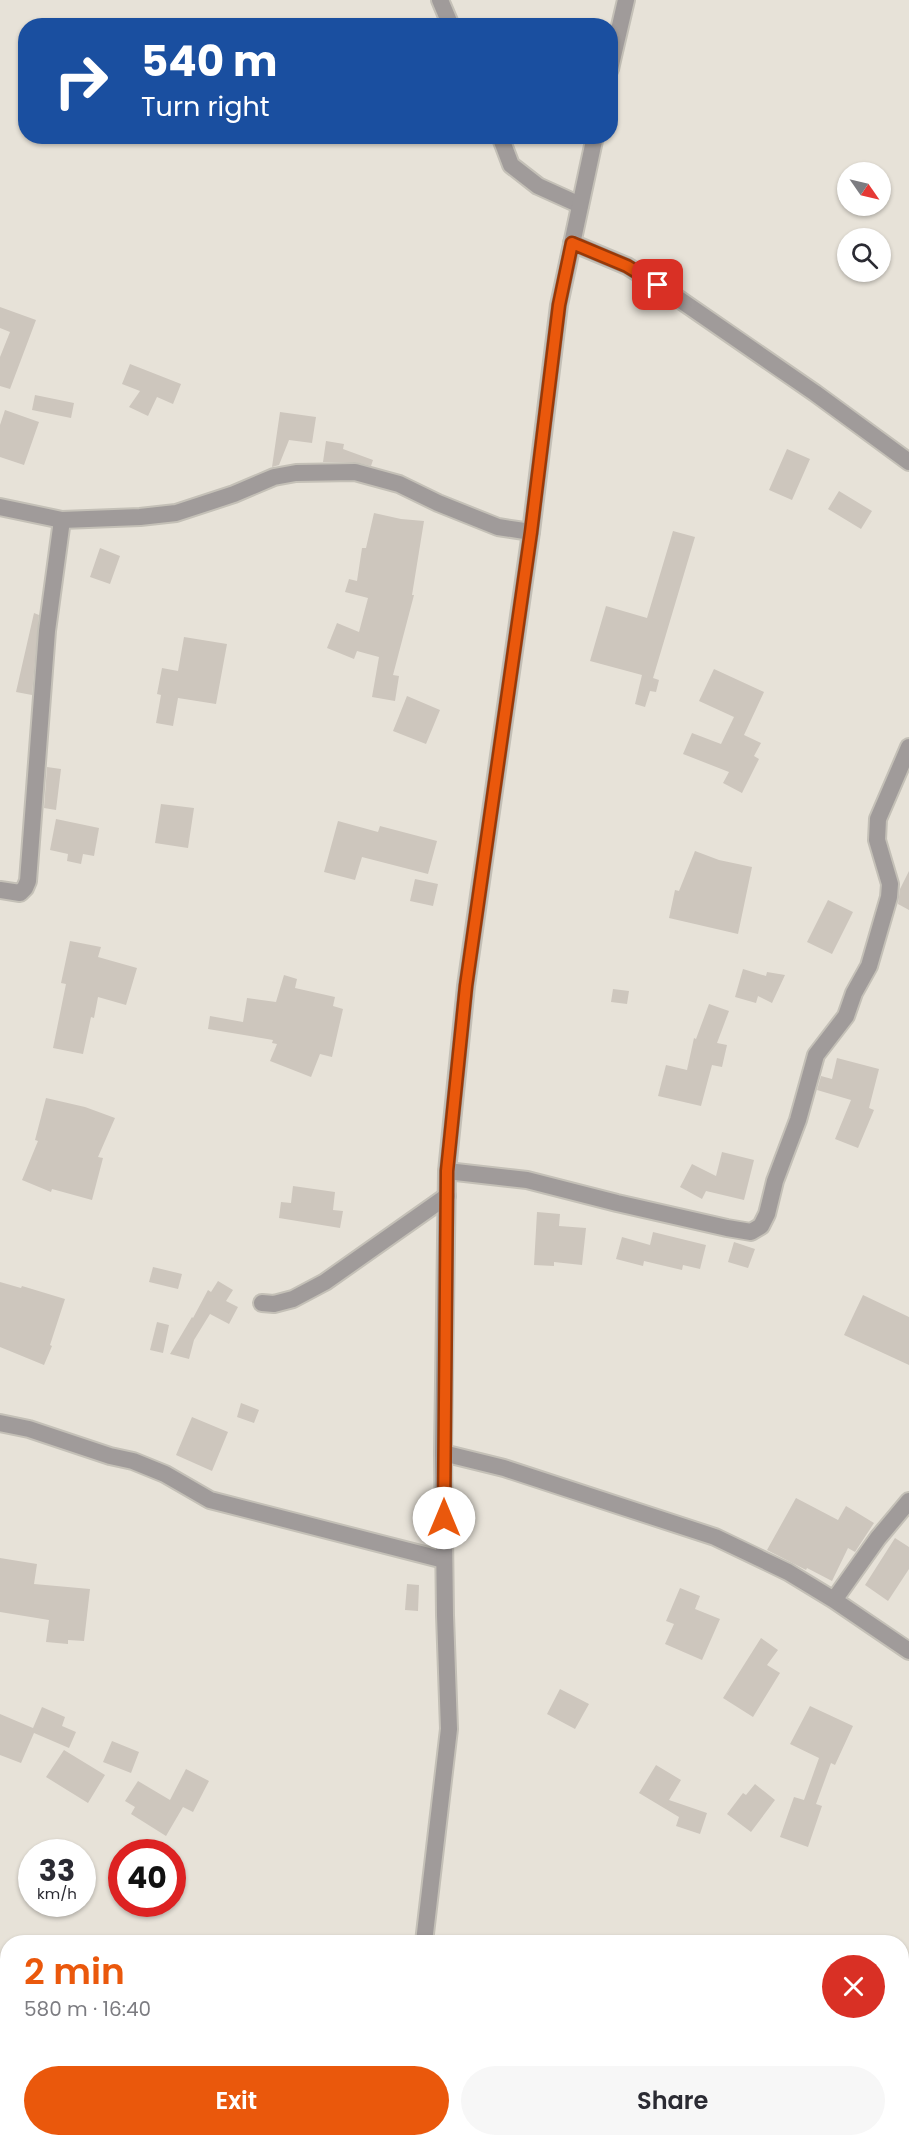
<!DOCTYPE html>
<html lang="en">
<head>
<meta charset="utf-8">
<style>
  body { margin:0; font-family:Poppins,sans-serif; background:#f7f7f7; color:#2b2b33; height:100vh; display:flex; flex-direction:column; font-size:22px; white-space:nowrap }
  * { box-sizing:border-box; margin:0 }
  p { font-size:20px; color:#7c7c81 }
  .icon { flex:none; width:33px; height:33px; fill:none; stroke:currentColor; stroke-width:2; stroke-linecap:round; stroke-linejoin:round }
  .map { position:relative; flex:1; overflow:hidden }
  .drawer { position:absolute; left:0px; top:1935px; width:909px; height:212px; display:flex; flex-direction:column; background:#fff; border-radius:24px 24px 0 0; box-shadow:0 2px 4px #0004 }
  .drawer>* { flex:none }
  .banner { position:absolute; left:18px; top:18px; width:600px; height:126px; border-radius:24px; box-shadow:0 2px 4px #0004; background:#1a4fa0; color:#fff; overflow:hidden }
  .needle { width:39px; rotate:124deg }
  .buttons { position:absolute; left:837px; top:162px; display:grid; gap:12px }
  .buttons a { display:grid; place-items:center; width:54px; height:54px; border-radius:50%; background:#fff; box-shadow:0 2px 4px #0004; font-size:30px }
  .speed { position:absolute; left:18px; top:1839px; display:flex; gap:12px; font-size:30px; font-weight:700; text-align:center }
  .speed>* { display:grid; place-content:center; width:78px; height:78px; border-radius:50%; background:#fff; box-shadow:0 2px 4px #0004; line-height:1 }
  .speed small { font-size:15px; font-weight:400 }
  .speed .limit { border:9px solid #d22; background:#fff; color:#111 }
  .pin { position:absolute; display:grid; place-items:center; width:51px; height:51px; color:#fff; margin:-26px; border-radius:12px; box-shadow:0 3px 9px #0006 }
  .me { position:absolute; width:66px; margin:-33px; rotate:0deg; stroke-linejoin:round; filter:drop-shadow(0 0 4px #0008) }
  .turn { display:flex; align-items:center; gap:21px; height:126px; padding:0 24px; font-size:27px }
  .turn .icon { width:78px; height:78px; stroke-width:2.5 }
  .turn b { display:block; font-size:42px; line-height:51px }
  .round { display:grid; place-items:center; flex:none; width:63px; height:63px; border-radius:32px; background:#f7f7f7 }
  .summary { display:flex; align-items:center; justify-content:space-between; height:102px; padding:0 24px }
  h1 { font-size:36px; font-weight:600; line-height:45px; color:#ea580c }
  .cta { display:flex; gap:12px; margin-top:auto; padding:12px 24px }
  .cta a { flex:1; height:69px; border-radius:36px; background:#ea580c; color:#fff; font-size:24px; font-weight:600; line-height:69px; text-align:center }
  .cta a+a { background:#f7f7f7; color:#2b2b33 }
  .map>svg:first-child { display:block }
  .building { fill:#cdc6bd }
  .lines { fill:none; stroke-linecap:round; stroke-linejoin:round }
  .minor-casing { stroke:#c4c0b7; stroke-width:20 }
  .tertiary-casing { stroke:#c4c0b7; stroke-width:20 }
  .minor { stroke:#a09b9a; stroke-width:16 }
  .tertiary { stroke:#a09b9a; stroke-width:16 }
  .route-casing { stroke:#983908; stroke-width:15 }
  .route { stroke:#ea580c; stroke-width:10 }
</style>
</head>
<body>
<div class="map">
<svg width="909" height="2146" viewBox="0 0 909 2146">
  <rect width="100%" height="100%" fill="#e7e2d8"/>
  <path class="building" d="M 0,307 L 36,320 L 10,389 L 0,386 L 0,357 L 10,332 L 0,328 Z
    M 130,364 L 181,384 L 173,404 L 157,397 L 148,416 L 129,407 L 140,391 L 122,384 Z
    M 35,395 L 74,403 L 71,418 L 32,410 Z
    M 5,410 L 39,422 L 24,465 L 0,457 L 0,425 Z
    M 280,412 L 316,417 L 312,443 L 289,440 L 279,465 L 272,467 Z
    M 326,441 L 344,444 L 343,449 L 373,460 L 371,466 L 355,462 L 323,462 Z
    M 787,449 L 810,459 L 792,500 L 769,490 Z
    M 839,491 L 872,511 L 861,529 L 828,509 Z
    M 374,513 L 401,519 L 424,521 L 412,595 L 414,595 L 393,675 L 399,676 L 395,701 L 372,697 L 379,657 L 357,651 L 354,659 L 327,648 L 337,623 L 359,632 L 368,598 L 345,592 L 349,579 L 357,581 L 362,548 L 366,548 Z
    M 673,531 L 695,537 L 653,678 L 659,680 L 656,692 L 650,691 L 645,707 L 635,704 L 642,675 L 590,661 L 606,606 L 647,618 Z
    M 100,548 L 120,556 L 110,584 L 90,577 Z
    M 34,613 L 39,615 L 32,695 L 16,692 Z
    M 184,637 L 227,644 L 216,704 L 178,698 L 173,726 L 156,723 L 161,695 L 157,694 L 162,668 L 178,671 Z
    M 714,669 L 764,692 L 744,735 L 761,743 L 754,756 L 759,759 L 742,793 L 723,783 L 729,772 L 683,754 L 692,733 L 721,744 L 734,717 L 699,701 Z
    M 407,696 L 440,710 L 426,744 L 393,731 Z
    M 47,767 L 61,769 L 56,810 L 44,808 Z
    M 161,804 L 194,808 L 188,848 L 155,843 Z
    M 56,819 L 99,828 L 94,856 L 83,854 L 81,864 L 67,861 L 68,854 L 50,850 Z
    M 338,821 L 378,832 L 380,826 L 437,841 L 428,874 L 362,857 L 355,880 L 324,872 Z
    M 695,851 L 719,860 L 752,867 L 738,934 L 669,918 L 675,890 L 679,891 Z
    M 909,871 L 909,910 L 898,904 L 900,889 Z
    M 415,879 L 438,884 L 433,906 L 410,901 Z
    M 828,900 L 853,912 L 832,954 L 807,942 Z
    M 70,941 L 101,947 L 98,957 L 137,968 L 126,1005 L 98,997 L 94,1018 L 91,1017 L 83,1054 L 53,1048 L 66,984 L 61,983 Z
    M 743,969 L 766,976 L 767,972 L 785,975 L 772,1003 L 758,996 L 756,1003 L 735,997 Z
    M 284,975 L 297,979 L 295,988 L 335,997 L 333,1006 L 343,1009 L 332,1057 L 320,1054 L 311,1077 L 270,1061 L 277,1044 L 272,1043 L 273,1040 L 208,1029 L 210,1016 L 243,1022 L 247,998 L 276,1002 Z
    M 613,989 L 629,991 L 627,1004 L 611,1002 Z
    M 709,1004 L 729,1011 L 717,1043 L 727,1045 L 722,1067 L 712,1065 L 701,1106 L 658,1096 L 666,1065 L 687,1070 L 694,1038 L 696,1039 Z
    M 837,1058 L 879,1069 L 869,1108 L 874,1110 L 858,1148 L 835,1139 L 851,1100 L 817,1090 L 821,1076 L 832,1079 Z
    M 46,1098 L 85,1107 L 115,1118 L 98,1157 L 103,1158 L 92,1200 L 52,1189 L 51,1192 L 22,1180 L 38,1141 L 35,1140 Z
    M 722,1152 L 754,1160 L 744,1200 L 706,1191 L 702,1199 L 680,1187 L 692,1164 L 716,1176 Z
    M 293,1186 L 335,1192 L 333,1210 L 343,1211 L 340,1228 L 279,1218 L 281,1202 L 291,1203 Z
    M 537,1212 L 560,1214 L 559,1226 L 586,1228 L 582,1265 L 554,1262 L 554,1266 L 534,1265 Z
    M 653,1232 L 706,1245 L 700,1269 L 683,1265 L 682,1270 L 644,1261 L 643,1266 L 616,1259 L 622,1237 L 650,1245 Z
    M 734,1242 L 755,1249 L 748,1268 L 728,1262 Z
    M 153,1267 L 182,1274 L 178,1289 L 149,1282 Z
    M 218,1281 L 233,1290 L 226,1301 L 238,1307 L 229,1324 L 210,1314 L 194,1340 L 189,1359 L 170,1354 L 192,1317 L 193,1318 L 208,1290 L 211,1292 Z
    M 0,1282 L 21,1288 L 22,1286 L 65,1299 L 50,1345 L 52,1346 L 44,1365 L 0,1347 Z
    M 863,1295 L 909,1317 L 909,1365 L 844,1335 Z
    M 157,1322 L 169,1325 L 163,1353 L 150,1350 Z
    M 241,1403 L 259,1410 L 254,1423 L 237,1417 Z
    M 192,1417 L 228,1432 L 212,1471 L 176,1455 Z
    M 796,1498 L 838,1520 L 846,1506 L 874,1523 L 855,1552 L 848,1548 L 832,1581 L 807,1568 L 806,1570 L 767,1550 Z
    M 895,1538 L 909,1547 L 909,1569 L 888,1601 L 865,1585 Z
    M 0,1558 L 37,1564 L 34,1584 L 90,1589 L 84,1641 L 68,1640 L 68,1644 L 46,1642 L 49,1620 L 0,1612 Z
    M 407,1584 L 419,1585 L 418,1611 L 405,1610 Z
    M 680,1588 L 700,1596 L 695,1609 L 720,1619 L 702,1660 L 665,1644 L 674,1624 L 666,1621 Z
    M 761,1638 L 778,1650 L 767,1665 L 780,1673 L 753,1717 L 723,1698 Z
    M 560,1689 L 589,1704 L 575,1729 L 547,1714 Z
    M 810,1706 L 853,1726 L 835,1765 L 831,1763 L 816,1804 L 822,1806 L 808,1847 L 780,1837 L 794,1797 L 804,1800 L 819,1758 L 790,1744 Z
    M 42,1707 L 65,1717 L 62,1726 L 76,1732 L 69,1748 L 34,1733 L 21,1763 L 0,1755 L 0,1714 L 33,1728 Z
    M 112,1741 L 139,1752 L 131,1773 L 103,1762 Z
    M 64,1750 L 105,1775 L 88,1803 L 46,1777 Z
    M 656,1765 L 681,1780 L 669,1800 L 707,1813 L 700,1834 L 676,1826 L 679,1817 L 639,1793 Z
    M 186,1769 L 209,1781 L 193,1812 L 183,1807 L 166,1836 L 131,1814 L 135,1807 L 125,1801 L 138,1781 L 170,1800 Z
    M 755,1784 L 775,1800 L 751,1832 L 727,1814 L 743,1793 L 746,1795 Z"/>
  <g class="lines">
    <defs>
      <path id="minor" d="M 440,0 L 451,26
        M 500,136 L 511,165 L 538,186 L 580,205
        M 572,243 L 627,266 L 673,295 L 815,393 L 909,462
        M 0,507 L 62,520 L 140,517 L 176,513 L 234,494 L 274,477 L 296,473 L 355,472 L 399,484 L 438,503 L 498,527 L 531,532
        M 0,890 L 20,893 L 25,888 L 28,881 L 47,631 L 62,520
        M 447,1171 L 527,1180 L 617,1203 L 727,1228 L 751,1232 L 761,1226 L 767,1214 L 775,1181 L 798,1120 L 816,1055 L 846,1016 L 854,993 L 869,966 L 889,897 L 890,884 L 877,840 L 878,819 L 909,747
        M 262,1303 L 274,1304 L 293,1299 L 325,1282 L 447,1196
        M 0,1423 L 29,1429 L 110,1456 L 133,1461 L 165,1474 L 210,1500 L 444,1560
        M 443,1453 L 504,1468 L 715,1537 L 788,1572 L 834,1600 L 909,1651
        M 834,1600 L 878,1538 L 909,1501
        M 0,2083 L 8,2086"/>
      <path id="tertiary" d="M 610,69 L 626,0
        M 424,1942 L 449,1729 L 445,1615 L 443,1453 L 447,1171 L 466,986 L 531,532 L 559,305 L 595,136
        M 401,2146 L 402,2139"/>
    </defs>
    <use href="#minor" class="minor-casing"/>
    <use href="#tertiary" class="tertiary-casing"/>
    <use href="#minor" class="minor"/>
    <use href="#tertiary" class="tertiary"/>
  </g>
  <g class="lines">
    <defs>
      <path id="route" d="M 444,1518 L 447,1171 L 466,986 L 531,532 L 559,305 L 572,243 L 627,266 L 658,285"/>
    </defs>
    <use href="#route" class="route-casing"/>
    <use href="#route" class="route"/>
  </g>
</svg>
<div class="buttons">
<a><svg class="needle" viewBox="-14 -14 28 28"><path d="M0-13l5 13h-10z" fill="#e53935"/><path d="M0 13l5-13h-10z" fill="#7c7c81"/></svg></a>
<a><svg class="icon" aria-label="search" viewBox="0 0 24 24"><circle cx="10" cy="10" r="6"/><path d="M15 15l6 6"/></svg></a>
</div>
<div class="speed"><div>33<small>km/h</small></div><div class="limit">40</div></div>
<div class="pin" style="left:658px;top:285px;background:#d93025"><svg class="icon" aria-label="arrive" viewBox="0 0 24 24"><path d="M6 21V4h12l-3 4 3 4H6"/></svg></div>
<svg class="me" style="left:444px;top:1518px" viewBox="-20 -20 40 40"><circle r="19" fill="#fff"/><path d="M0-13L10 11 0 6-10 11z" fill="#ea580c"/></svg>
<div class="banner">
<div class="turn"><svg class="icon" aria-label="right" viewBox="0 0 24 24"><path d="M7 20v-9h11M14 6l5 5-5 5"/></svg><div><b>540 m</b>Turn right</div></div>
</div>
<section class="drawer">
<div class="summary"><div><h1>2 min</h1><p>580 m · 16:40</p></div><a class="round" style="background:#d93025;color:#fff"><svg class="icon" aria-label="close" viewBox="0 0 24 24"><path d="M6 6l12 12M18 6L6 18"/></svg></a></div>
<div class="cta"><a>Exit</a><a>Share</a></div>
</section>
</div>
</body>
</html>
